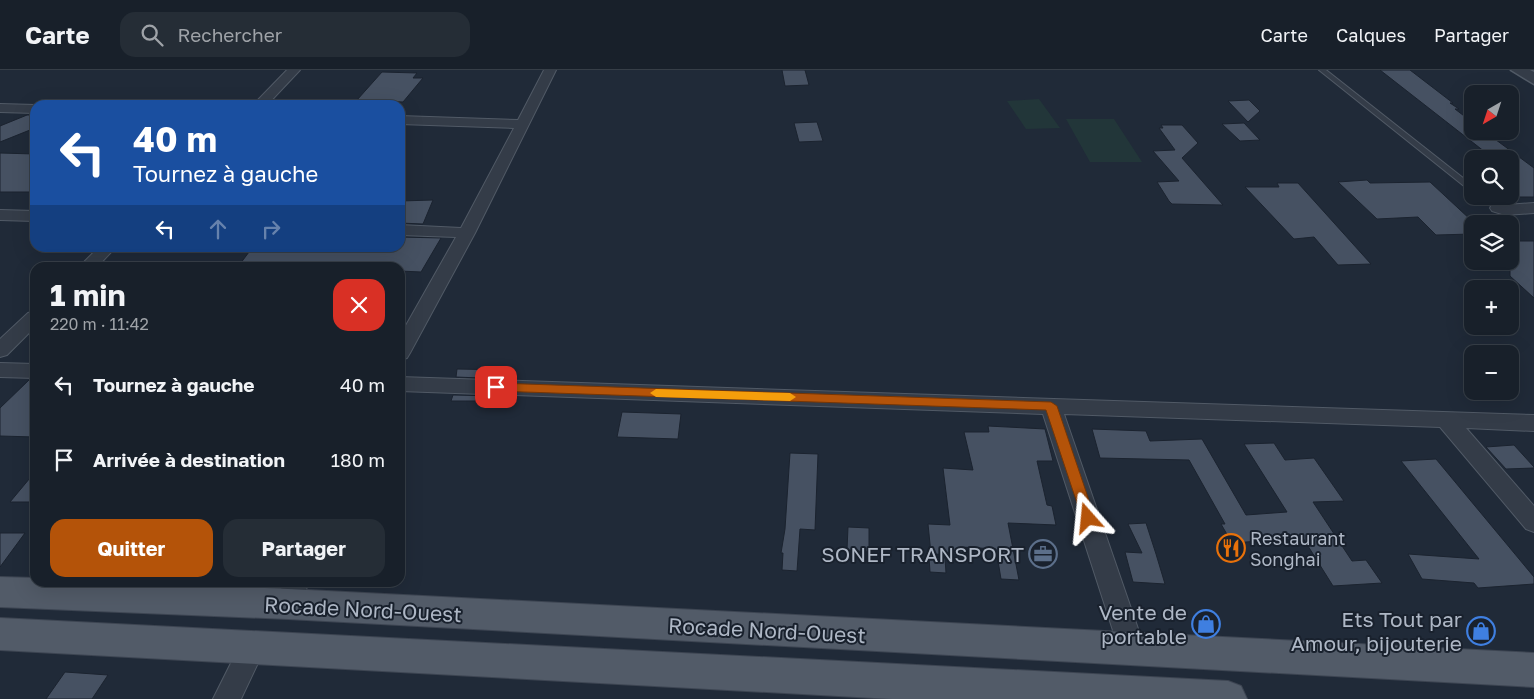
<!DOCTYPE html>
<html lang="fr">
<head>
<meta charset="utf-8">
<style>
  body { margin:0; font-family:"Golos Text",sans-serif; background:#252d36; color:#f1f3f6; height:100vh; display:flex; flex-direction:column; font-size:19px; white-space:nowrap }
  * { box-sizing:border-box; margin:0 }
  p { font-size:16px; color:#9fa3a8 }
  .icon { flex:none; width:28px; height:28px; fill:none; stroke:currentColor; stroke-width:2; stroke-linecap:round; stroke-linejoin:round }
  .map { position:relative; flex:1; overflow:hidden }
  .sheet { position:absolute; left:30px; top:192px; width:375px; height:325px; display:flex; flex-direction:column; background:#18202a; border-radius:15px; box-shadow:0 5px 20px #0002,0 0 0 1px #363e47 }
  .sheet>* { flex:none }
  .hud { position:absolute; left:30px; top:30px; width:375px; height:152px; border-radius:15px; box-shadow:0 5px 20px #0002,0 0 0 1px #363e47; background:#1a4fa0; color:#fff; overflow:hidden }
  .needle { width:32px; rotate:219deg }
  .controls { position:absolute; left:1464px; top:15px; display:grid; gap:10px }
  .controls a { display:grid; place-items:center; width:55px; height:55px; border-radius:10px; background:#18202a; box-shadow:0 5px 20px #0002,0 0 0 1px #363e47; font-size:25px }
  .pin { position:absolute; display:grid; place-items:center; width:42px; height:42px; color:#fff; margin:-21px; border-radius:10px; box-shadow:0 2px 8px #0006 }
  .me { position:absolute; width:55px; margin:-28px; rotate:342deg; stroke-linejoin:round; filter:drop-shadow(0 0 4px #0008) }
  .turn { display:flex; align-items:center; gap:18px; height:105px; padding:0 20px; font-size:22px }
  .turn .icon { width:65px; height:65px; stroke-width:2.5 }
  .turn b { display:block; font-size:35px; line-height:42px }
  .lanes { display:flex; align-items:center; height:48px; padding:0 20px; background:#0003; justify-content:center; gap:25px; direction:ltr }
  .lanes .off { opacity:.35 }
  .round { display:grid; place-items:center; flex:none; width:52px; height:52px; border-radius:15px; background:#252d36 }
  .overview { display:flex; align-items:center; justify-content:space-between; height:85px; padding:0 20px }
  h1 { font-size:30px; font-weight:700; line-height:38px }
  .button { display:flex; gap:10px; margin-top:auto; padding:10px 20px }
  .button a { flex:1; height:58px; border-radius:15px; background:#b45309; color:#fff; font-size:20px; font-weight:700; line-height:58px; text-align:center }
  .button a+a { background:#252d36; color:#f1f3f6 }
  ul { padding:0; list-style:none }
  li { display:flex; align-items:center; gap:15px; height:75px; padding:0 20px }
  li div { flex:1 }
  li b { display:block; font-size:19px }
  li em { font-style:normal }
  header { display:flex; align-items:center; gap:30px; box-sizing:border-box; height:70px; padding:0 25px; background:#18202a; border-bottom:1px solid #363e47 }
  header strong { font-size:24px }
  nav { display:flex; gap:28px; margin-inline-start:auto; font-size:18px }
  .search { width:350px; height:45px; background:#252d36; display:flex; align-items:center; gap:12px; box-sizing:border-box; padding:0 18px; border-radius:15px; color:#9fa3a8; font-size:19px }
  .map>svg:first-child { display:block }
  .green { fill:#223639 }
  .building { fill:#465162; stroke:#1b232f }
  .lines { fill:none; stroke-linecap:round; stroke-linejoin:round }
  .service-casing { stroke:#515a66; stroke-width:2 }
  .minor-casing { stroke:#515a66; stroke-width:2 }
  .tertiary-casing { stroke:#515a66; stroke-width:3 }
  .primary-casing { stroke:#3d4552; stroke-width:2 }
  .service { fill:#343c48; fill-rule:evenodd }
  .minor { fill:#343c48; fill-rule:evenodd }
  .tertiary { fill:#343c48; fill-rule:evenodd }
  .primary { fill:#525b68; fill-rule:evenodd }
  .route { fill:#b45309; stroke:#753606 }
  .slow { fill:#f59e0b }
  .labels { text-anchor:middle; dominant-baseline:central; stroke-width:4; stroke-linejoin:round; paint-order:stroke }
  .poi-label { font-size:18px; fill:#aeb7c5; stroke:#19212d; text-anchor:start }
  .near-poi-label { font-size:21px; fill:#aeb7c5; stroke:#19212d; text-anchor:end }
  .near-street-label { font-size:21px; fill:#aeb7c5; stroke:#19212d }
</style>
</head>
<body>
<header>
<strong>Carte</strong>
<div class="search"><svg class="icon" aria-label="search" viewBox="0 0 24 24"><circle cx="10" cy="10" r="6"/><path d="M15 15l6 6"/></svg>Rechercher</div>
<nav><a>Carte</a><a>Calques</a><a>Partager</a></nav>
</header>
<div class="map">
<svg width="1534" height="629" viewBox="0 0 1534 629">
  <rect width="100%" height="100%" fill="#202a38"/>
  <path class="green" d="M 1039,29 L 1060,58 L 1026,59 L 1007,31 Z
    M 1066,49 L 1114,49 L 1142,92 L 1090,92 Z"/>
  <path class="building" d="M 782,0 L 805,0 L 809,15 L 785,16 Z
    M 1380,0 L 1410,0 L 1453,33 L 1450,33 L 1459,39 L 1455,39 L 1472,52 L 1472,61 L 1484,61 L 1534,98 L 1534,127 L 1520,127 L 1510,119 L 1510,89 L 1494,89 Z
    M 382,2 L 417,3 L 413,8 L 423,8 L 403,32 L 357,30 Z
    M 1249,30 L 1260,41 L 1248,52 L 1228,31 Z
    M 27,45 L 35,45 L 35,58 L 0,72 L 0,56 Z
    M 817,52 L 823,71 L 799,72 L 794,53 Z
    M 1244,53 L 1260,70 L 1240,71 L 1222,54 Z
    M 1161,55 L 1182,55 L 1198,73 L 1182,88 L 1223,135 L 1172,134 L 1169,131 L 1157,112 L 1179,111 L 1153,81 L 1175,80 L 1159,58 L 1163,58 Z
    M 0,83 L 35,84 L 35,122 L 0,122 Z
    M 1367,110 L 1370,113 L 1430,112 L 1472,151 L 1472,164 L 1436,165 L 1418,147 L 1377,149 L 1338,112 Z
    M 1277,113 L 1298,113 L 1371,194 L 1338,195 L 1314,167 L 1294,169 L 1245,117 L 1279,117 Z
    M 433,130 L 423,154 L 400,153 L 400,131 Z
    M 400,167 L 441,168 L 421,202 L 400,201 L 400,198 L 237,198 L 252,178 L 400,178 Z
    M 1510,171 L 1534,171 L 1534,228 L 1510,206 Z
    M 457,299 L 509,300 L 505,309 L 456,307 Z
    M 29,310 L 35,310 L 35,367 L 0,366 L 0,338 Z
    M 453,325 L 498,326 L 496,331 L 451,331 Z
    M 622,342 L 681,344 L 678,369 L 617,367 Z
    M 988,356 L 1045,359 L 1053,391 L 1037,391 L 1047,435 L 1052,436 L 1056,455 L 1008,453 L 1019,510 L 1001,509 L 996,479 L 962,477 L 963,485 L 931,484 L 928,454 L 950,455 L 943,398 L 973,400 L 964,362 L 989,362 Z
    M 1092,359 L 1146,361 L 1150,371 L 1202,369 L 1246,445 L 1287,442 L 1244,374 L 1274,373 L 1285,390 L 1314,388 L 1344,431 L 1313,432 L 1352,491 L 1366,490 L 1382,513 L 1333,516 L 1303,468 L 1232,473 L 1221,454 L 1225,454 L 1189,390 L 1100,388 Z
    M 1514,375 L 1534,397 L 1534,398 L 1506,399 L 1486,377 Z
    M 790,383 L 818,384 L 815,460 L 800,459 L 797,501 L 782,500 L 783,483 L 781,483 L 785,459 Z
    M 1436,389 L 1534,507 L 1534,514 L 1478,518 L 1474,513 L 1422,509 L 1408,484 L 1479,489 L 1401,391 Z
    M 35,402 L 35,432 L 10,432 Z
    M 1146,453 L 1156,484 L 1165,514 L 1133,512 L 1125,482 L 1142,483 L 1128,454 Z
    M 848,457 L 869,458 L 869,482 L 847,480 Z
    M 0,463 L 25,463 L 0,497 Z
    M 929,487 L 945,488 L 946,503 L 930,502 Z
    M 65,602 L 108,605 L 92,629 L 46,629 Z"/>
  <g class="lines">
    <defs>
      <path id="service" d="M 1319,0 L 1326,0 L 1472,115 L 1472,120 L 1469,120 Z
        M 1480,126 L 1489,126 L 1502,138 L 1501,140 L 1495,140 Z"/>
      <path id="minor" d="M 287,0 L 300,0 L 267,35 L 253,35 Z
        M 544,0 L 556,0 L 475,163 L 410,283 L 407,288 L 400,290 L 400,266 L 456,167 L 400,165 L 400,155 L 461,158 L 514,58 L 400,54 L 400,46 L 518,50 Z
        M 0,34 L 35,35 L 35,43 L 0,42 Z
        M 1498,133 L 1506,135 L 1534,133 L 1534,143 L 1505,145 L 1492,141 L 1490,138 L 1492,135 Z
        M 0,140 L 35,141 L 35,151 L 0,150 Z
        M 98,178 L 115,178 L 96,198 L 78,198 Z
        M 35,241 L 35,257 L 7,285 L 0,287 L 0,269 L 28,243 Z
        M 0,293 L 35,294 L 35,308 L 0,307 Z
        M 400,307 L 1534,345 L 1534,361 L 1466,358 L 1534,436 L 1534,462 L 1526,459 L 1440,357 L 1064,344 L 1145,579 L 1141,588 L 1132,591 L 1123,588 L 1119,579 L 1043,344 L 400,321 Z
        M 284,512 L 309,512 L 297,542 L 288,545 L 279,542 L 275,534 Z
        M 253,564 L 262,567 L 266,576 L 241,629 L 213,629 L 244,567 Z"/>
      <path id="tertiary" d="M 1511,0 L 1530,0 L 1534,2 L 1534,14 Z"/>
      <path id="primary" d="M 0,507 L 35,508 L 35,512 L 138,512 L 288,519 L 1534,583 L 1534,617 L 288,549 L 0,537 Z
        M 0,548 L 1228,611 L 1241,616 L 1247,629 L 892,629 L 0,580 Z"/>
    </defs>
    <use href="#service" class="service-casing"/>
    <use href="#minor" class="minor-casing"/>
    <use href="#tertiary" class="tertiary-casing"/>
    <use href="#primary" class="primary-casing"/>
    <use href="#service" class="service"/>
    <use href="#minor" class="minor"/>
    <use href="#tertiary" class="tertiary"/>
    <use href="#primary" class="primary"/>
  </g>
  <path class="route" d="M 496,313 L 1051,332 L 1057,336 L 1095,448 L 1088,454 L 1082,448 L 1046,340 L 496,321 L 490,317 Z"/>
  <path class="slow" d="M 656,319 L 790,323 L 796,327 L 790,331 L 656,327 L 650,323 Z"/>
  <defs>
    <symbol id="restaurant-ring" viewBox="-11 -11 22 22"><circle r="9.5" fill="#19212d" stroke="#e8710a" stroke-width="1.5"/><path d="M-5-6h1v4h1v-4h1v4h1v-4h1v5L-1.5 .5V6h-2V.5L-5-1ZM5-6V6H3V1.5H1.5Q1.5-4 5-6Z" fill="#e8710a"/></symbol>
    <symbol id="office-ring" viewBox="-11 -11 22 22"><circle r="9.5" fill="#19212d" stroke="#5c6f8a" stroke-width="1.5"/><path d="M-6-3h4V-5.5h4V-3h4V5H-6ZM-1-4.5V-3h2v-1.5ZM-6 0V1H6V0Z" fill="#5c6f8a"/></symbol>
    <symbol id="shop-ring" viewBox="-11 -11 22 22"><circle r="9.5" fill="#19212d" stroke="#3f7fe0" stroke-width="1.5"/><path d="M-5-2.5h2.3a2.7 3.5 0 0 1 5.4 0H5L5.5 6h-11ZM-1.5-2.5h3a1.5 2.3 0 0 0-3 0Z" fill="#3f7fe0"/></symbol>
  </defs>
  <g fill-rule="evenodd">
    <use href="#restaurant-ring" x="1215" y="462" width="32" height="32"/>
    <use href="#office-ring" x="1027" y="468" width="32" height="32"/>
    <use href="#shop-ring" x="1190" y="538" width="32" height="32"/>
    <use href="#shop-ring" x="1465" y="545" width="32" height="32"/>
  </g>
  <g class="labels">
    <g class="poi-label">
      <text x="1250" y="468">Restaurant<tspan x="1250" dy="21">Songhai</tspan></text>
    </g>
    <g class="near-poi-label">
      <text x="1024" y="484">SONEF TRANSPORT</text>
      <text x="1187" y="542">Vente de<tspan x="1187" dy="24">portable</tspan></text>
      <text x="1462" y="549">Ets Tout par<tspan x="1462" dy="24">Amour, bijouterie</tspan></text>
    </g>
    <g class="near-street-label">
      <text transform="translate(363 539) rotate(3)">Rocade Nord-Ouest</text>
      <text transform="translate(767 560) rotate(3)">Rocade Nord-Ouest</text>
    </g>
  </g>
</svg>
<div class="controls">
<a><svg class="needle" viewBox="-14 -14 28 28"><path d="M0-13l5 13h-10z" fill="#e53935"/><path d="M0 13l5-13h-10z" fill="#9fa3a8"/></svg></a>
<a><svg class="icon" aria-label="search" viewBox="0 0 24 24"><circle cx="10" cy="10" r="6"/><path d="M15 15l6 6"/></svg></a>
<a><svg class="icon" aria-label="layers" viewBox="0 0 24 24"><path d="M12 4l9 5-9 5-9-5zM3 14l9 5 9-5"/></svg></a>
<a>+</a>
<a>−</a>
</div>
<div class="pin" style="left:496px;top:317px;background:#d93025"><svg class="icon" aria-label="arrive" viewBox="0 0 24 24"><path d="M6 21V4h12l-3 4 3 4H6"/></svg></div>
<svg class="me" style="left:1088px;top:448px" viewBox="-20 -20 40 40"><path d="M0-17L14 15 0 8-14 15z" fill="#b45309" stroke="#fff" stroke-width="4"/></svg>
<div class="hud">
<div class="turn"><svg class="icon" aria-label="left" viewBox="0 0 24 24"><path d="M17 20v-9H6M10 6l-5 5 5 5"/></svg><div><b>40 m</b>Tournez à gauche</div></div>
<div class="lanes"><svg class="icon" aria-label="left" viewBox="0 0 24 24"><path d="M17 20v-9H6M10 6l-5 5 5 5"/></svg><svg class="icon off" aria-label="ahead" viewBox="0 0 24 24"><path d="M12 20V5M6 11l6-6 6 6"/></svg><svg class="icon off" aria-label="right" viewBox="0 0 24 24"><path d="M7 20v-9h11M14 6l5 5-5 5"/></svg></div>
</div>
<section class="sheet">
<div class="overview"><div><h1>1 min</h1><p>220 m · 11:42</p></div><a class="round" style="background:#d93025;color:#fff"><svg class="icon" aria-label="close" viewBox="0 0 24 24"><path d="M6 6l12 12M18 6L6 18"/></svg></a></div>
<ul>
<li><svg class="icon" aria-label="left" viewBox="0 0 24 24"><path d="M17 20v-9H6M10 6l-5 5 5 5"/></svg><div><b>Tournez à gauche</b></div><em>40 m</em></li>
<li><svg class="icon" aria-label="arrive" viewBox="0 0 24 24"><path d="M6 21V4h12l-3 4 3 4H6"/></svg><div><b>Arrivée à destination</b></div><em>180 m</em></li>
</ul>
<div class="button"><a>Quitter</a><a>Partager</a></div>
</section>
</div>
</body>
</html>
